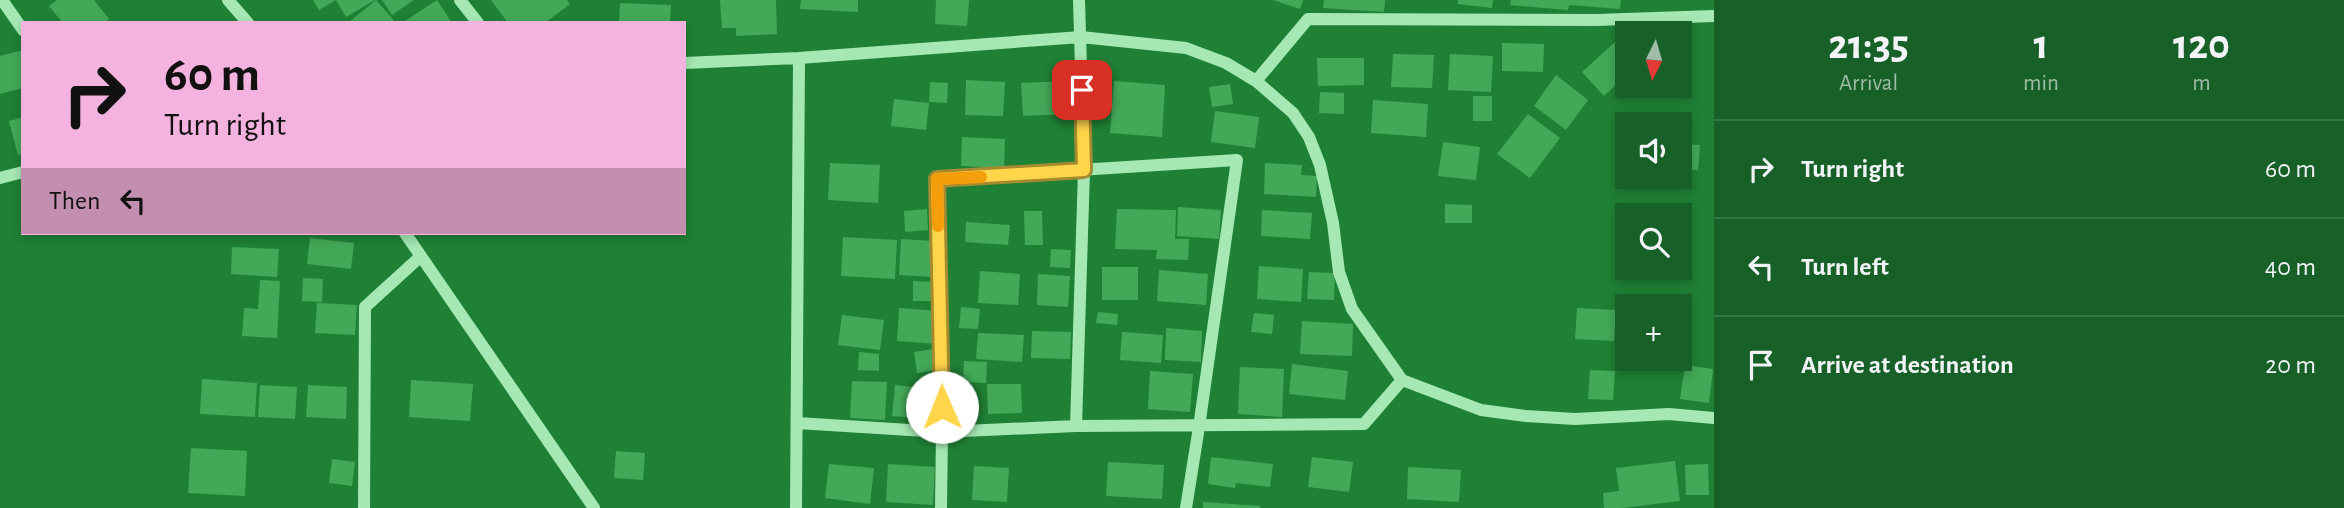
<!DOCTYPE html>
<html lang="en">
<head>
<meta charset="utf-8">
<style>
  body { margin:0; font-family:"Alegreya Sans",sans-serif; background:#246a34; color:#f1f3f6; height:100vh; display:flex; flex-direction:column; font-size:26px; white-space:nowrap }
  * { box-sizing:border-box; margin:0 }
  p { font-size:23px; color:#9ebca8 }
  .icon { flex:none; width:38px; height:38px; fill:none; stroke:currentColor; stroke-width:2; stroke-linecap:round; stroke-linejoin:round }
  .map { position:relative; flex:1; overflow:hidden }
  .side { display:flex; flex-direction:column; background:#176128; width:630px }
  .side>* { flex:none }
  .hud { position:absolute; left:21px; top:21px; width:665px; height:214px; border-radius:0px; box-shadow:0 4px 10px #0003; background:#f4b3de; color:#111; overflow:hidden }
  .needle { width:46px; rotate:185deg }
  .tools { position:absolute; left:1615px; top:21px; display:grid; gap:14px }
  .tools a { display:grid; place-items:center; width:77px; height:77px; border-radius:0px; background:#176128; box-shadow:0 4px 10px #0003; font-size:35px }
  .pin { position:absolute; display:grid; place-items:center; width:60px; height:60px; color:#fff; margin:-30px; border-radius:14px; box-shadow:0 4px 10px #0006 }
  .me { position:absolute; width:77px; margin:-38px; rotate:359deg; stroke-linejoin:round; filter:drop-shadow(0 0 5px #0008) }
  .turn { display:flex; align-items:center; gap:24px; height:147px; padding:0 28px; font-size:32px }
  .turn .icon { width:91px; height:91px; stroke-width:2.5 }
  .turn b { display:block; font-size:49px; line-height:60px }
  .then { display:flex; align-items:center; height:66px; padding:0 28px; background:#0003; gap:14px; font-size:26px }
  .eta { display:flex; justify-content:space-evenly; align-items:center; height:119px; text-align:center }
  .eta b { font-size:42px; font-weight:600; line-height:49px }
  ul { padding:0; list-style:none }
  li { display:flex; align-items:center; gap:21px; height:98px; padding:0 28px; border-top:2px solid #367545 }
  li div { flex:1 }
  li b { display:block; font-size:26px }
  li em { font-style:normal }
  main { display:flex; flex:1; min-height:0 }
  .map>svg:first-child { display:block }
  .building { fill:#43a958 }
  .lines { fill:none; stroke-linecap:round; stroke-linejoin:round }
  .minor { stroke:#a5e8b3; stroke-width:12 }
  .route-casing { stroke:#a68a30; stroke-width:18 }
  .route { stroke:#ffd54a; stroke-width:12 }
  .slow { stroke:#f59e0b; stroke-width:12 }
</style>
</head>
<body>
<main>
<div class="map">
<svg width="1714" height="508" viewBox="0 0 1714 508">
  <rect width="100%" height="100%" fill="#1f8135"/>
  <path class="building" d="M 57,0 L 94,0 L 109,19 L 104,23 L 63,23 L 49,6 Z
    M 313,0 L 375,0 L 346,17 L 336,0 L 319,10 Z
    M 376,0 L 396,23 L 348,23 Z
    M 382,0 L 414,0 L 392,15 Z
    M 437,0 L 452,23 L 402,23 Z
    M 491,0 L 567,0 L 570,4 L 545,23 L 508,23 Z
    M 720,0 L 776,0 L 777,34 L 736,36 L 736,28 L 722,28 Z
    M 801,0 L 858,0 L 858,12 L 800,9 Z
    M 936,0 L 969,0 L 967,26 L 935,24 Z
    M 1273,0 L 1303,0 L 1300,9 Z
    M 1324,0 L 1385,0 L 1384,12 L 1323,8 Z
    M 1458,0 L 1493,0 L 1492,8 L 1458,4 Z
    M 1511,0 L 1621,0 L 1620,9 L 1569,5 L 1568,10 L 1510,5 Z
    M 620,3 L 671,5 L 670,23 L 619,23 Z
    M 1615,42 L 1628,55 L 1628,74 L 1604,96 L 1582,72 Z
    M 1502,43 L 1544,44 L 1543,72 L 1502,71 Z
    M 23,50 L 23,88 L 0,94 L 0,56 Z
    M 1393,54 L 1434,55 L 1432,88 L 1391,87 Z
    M 1450,54 L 1493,56 L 1491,92 L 1448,90 Z
    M 1317,58 L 1364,58 L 1364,85 L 1318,86 Z
    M 1556,75 L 1588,100 L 1566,130 L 1534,106 Z
    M 966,80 L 1005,82 L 1003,116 L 965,115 Z
    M 1067,81 L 1068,114 L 1023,116 L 1021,83 Z
    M 1114,81 L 1165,85 L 1162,137 L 1110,133 Z
    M 930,82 L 948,83 L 947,103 L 929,102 Z
    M 1230,84 L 1233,104 L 1212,107 L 1209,87 Z
    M 1320,92 L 1344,93 L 1344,114 L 1319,113 Z
    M 1473,96 L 1492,96 L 1492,121 L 1473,121 Z
    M 894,99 L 929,103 L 926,130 L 891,126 Z
    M 1373,100 L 1428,104 L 1426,137 L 1371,133 Z
    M 1215,111 L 1259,117 L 1255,148 L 1211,142 Z
    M 1528,114 L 1560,138 L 1530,178 L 1497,154 Z
    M 23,117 L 23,154 L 18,155 L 9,121 Z
    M 962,137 L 1005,139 L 1004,168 L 961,166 Z
    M 1443,142 L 1480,147 L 1476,180 L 1438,176 Z
    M 1680,144 L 1700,145 L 1698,170 L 1680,169 Z
    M 830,163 L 880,165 L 878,203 L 828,200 Z
    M 1265,163 L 1302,165 L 1301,175 L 1317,176 L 1316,197 L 1264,194 Z
    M 1445,204 L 1472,205 L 1472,223 L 1445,223 Z
    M 1178,207 L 1221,210 L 1219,239 L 1177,236 Z
    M 927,209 L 928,230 L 905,232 L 904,211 Z
    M 1117,209 L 1176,210 L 1175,239 L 1189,239 L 1188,260 L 1156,259 L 1157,250 L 1115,249 Z
    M 1262,210 L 1312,213 L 1310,239 L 1261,236 Z
    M 1024,211 L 1042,211 L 1043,245 L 1025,245 Z
    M 966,222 L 1010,225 L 1008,245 L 965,242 Z
    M 843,237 L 897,240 L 895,279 L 841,276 Z
    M 310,238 L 354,243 L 351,269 L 307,264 Z
    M 901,239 L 934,241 L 932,277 L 899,275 Z
    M 232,247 L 279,249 L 277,277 L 231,274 Z
    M 1051,249 L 1071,250 L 1070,268 L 1050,267 Z
    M 1259,266 L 1303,269 L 1301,302 L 1257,299 Z
    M 1102,267 L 1138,267 L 1138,300 L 1102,300 Z
    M 1159,270 L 1208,274 L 1206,305 L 1157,301 Z
    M 980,271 L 1020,274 L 1018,305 L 978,303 Z
    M 1309,272 L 1335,273 L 1334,300 L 1307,299 Z
    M 1038,274 L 1070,276 L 1068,307 L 1037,305 Z
    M 303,278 L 323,279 L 322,302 L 302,301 Z
    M 260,280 L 280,281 L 277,338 L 242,336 L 244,308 L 258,309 Z
    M 913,281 L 934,282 L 933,301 L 913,301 Z
    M 317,303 L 357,305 L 355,335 L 315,333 Z
    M 961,307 L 980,309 L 978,329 L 959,328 Z
    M 899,308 L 939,311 L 937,344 L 897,341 Z
    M 1577,308 L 1616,310 L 1614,341 L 1575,339 Z
    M 1098,312 L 1118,314 L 1117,325 L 1096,323 Z
    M 1254,313 L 1274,315 L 1272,334 L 1251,332 Z
    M 842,315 L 884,320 L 880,350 L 838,345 Z
    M 1302,321 L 1353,324 L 1352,356 L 1300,354 Z
    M 1166,328 L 1202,331 L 1201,362 L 1165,360 Z
    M 1032,331 L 1071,332 L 1070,359 L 1031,358 Z
    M 1122,332 L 1163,335 L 1161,363 L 1120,360 Z
    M 978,333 L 1024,335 L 1022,362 L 976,359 Z
    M 934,349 L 937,370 L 917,373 L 914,352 Z
    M 859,352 L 879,354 L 879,371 L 858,370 Z
    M 964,361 L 987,362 L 986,383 L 963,382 Z
    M 1292,364 L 1348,371 L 1345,400 L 1289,394 Z
    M 1685,365 L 1713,369 L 1709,403 L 1680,399 Z
    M 1240,367 L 1284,369 L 1282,417 L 1238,414 Z
    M 1590,370 L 1615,371 L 1613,400 L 1588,399 Z
    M 1150,371 L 1193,374 L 1190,412 L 1148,409 Z
    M 202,379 L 257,383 L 255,417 L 200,414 Z
    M 411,380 L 473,384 L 470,421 L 409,417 Z
    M 852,381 L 887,382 L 885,420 L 850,418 Z
    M 987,384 L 1021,384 L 1022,413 L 988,414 Z
    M 260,385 L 297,387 L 295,419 L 258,417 Z
    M 308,385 L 347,387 L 346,419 L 306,417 Z
    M 895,385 L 929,389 L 927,419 L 892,416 Z
    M 191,448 L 247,451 L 245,496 L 188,493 Z
    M 616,451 L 645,453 L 643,480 L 614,478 Z
    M 1211,457 L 1273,464 L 1270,487 L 1236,483 L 1235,488 L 1208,484 Z
    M 1312,457 L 1353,462 L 1349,492 L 1308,487 Z
    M 332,459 L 355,462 L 352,486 L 329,483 Z
    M 1675,461 L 1680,501 L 1622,508 L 1604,508 L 1603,493 L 1619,491 L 1616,468 Z
    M 1108,462 L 1164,465 L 1162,499 L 1106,496 Z
    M 829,464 L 874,468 L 870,504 L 825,498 Z
    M 888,464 L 935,467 L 933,505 L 886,502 Z
    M 1708,464 L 1709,495 L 1686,495 L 1685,465 Z
    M 974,466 L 1009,468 L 1007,502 L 972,500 Z
    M 1408,467 L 1461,470 L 1459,502 L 1407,499 Z
    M 1203,502 L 1260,506 L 1260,508 L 1203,508 Z"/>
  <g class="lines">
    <path class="minor" d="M 2,0 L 23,30
      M 228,0 L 248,23
      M 460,0 L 478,23
      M 684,63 L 799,58 L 1081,37 L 1186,48 L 1226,63 L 1256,81 L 1293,113 L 1309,137 L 1320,165 L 1333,223 L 1339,272 L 1352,309 L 1402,380 L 1481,410 L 1526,416 L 1575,419 L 1669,414 L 1714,418
      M 1256,81 L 1308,19 L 1596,20 L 1714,16
      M 0,178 L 23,172
      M 405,233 L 594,508
      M 797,423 L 942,432 L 1076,426 L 1364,424 L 1402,380
      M 1076,426 L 1084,170 L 1079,0
      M 364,508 L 365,307 L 421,256
      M 796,508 L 799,58
      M 941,508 L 942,432 L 937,179 L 1237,160 L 1199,427 L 1186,508"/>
  </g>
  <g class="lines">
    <defs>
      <path id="route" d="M 942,407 L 937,179 L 1084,170 L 1082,90"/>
    </defs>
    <use href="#route" class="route-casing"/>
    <use href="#route" class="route"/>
    <path class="slow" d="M 938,226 L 937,179 L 981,177"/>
  </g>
</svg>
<div class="tools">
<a><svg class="needle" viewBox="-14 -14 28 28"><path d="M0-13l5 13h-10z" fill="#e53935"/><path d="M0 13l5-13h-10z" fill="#9ebca8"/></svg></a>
<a><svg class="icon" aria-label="sound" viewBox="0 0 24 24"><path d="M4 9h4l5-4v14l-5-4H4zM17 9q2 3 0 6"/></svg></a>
<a><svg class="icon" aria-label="search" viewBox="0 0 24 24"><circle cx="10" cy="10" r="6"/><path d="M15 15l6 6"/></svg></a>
<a>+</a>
</div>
<div class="pin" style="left:1082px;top:90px;background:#d93025"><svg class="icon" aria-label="arrive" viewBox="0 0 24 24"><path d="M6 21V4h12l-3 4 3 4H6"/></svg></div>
<svg class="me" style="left:942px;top:407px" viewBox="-20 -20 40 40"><circle r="19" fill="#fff"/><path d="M0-13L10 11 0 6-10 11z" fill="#ffd54a"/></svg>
<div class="hud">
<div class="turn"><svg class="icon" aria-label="right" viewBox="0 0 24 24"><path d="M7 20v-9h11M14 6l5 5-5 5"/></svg><div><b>60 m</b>Turn right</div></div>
<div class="then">Then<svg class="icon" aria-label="left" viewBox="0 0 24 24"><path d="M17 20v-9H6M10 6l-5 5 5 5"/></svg></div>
</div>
</div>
<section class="side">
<div class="eta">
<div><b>21:35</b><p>Arrival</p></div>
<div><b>1</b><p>min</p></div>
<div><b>120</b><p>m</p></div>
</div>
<ul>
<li><svg class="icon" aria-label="right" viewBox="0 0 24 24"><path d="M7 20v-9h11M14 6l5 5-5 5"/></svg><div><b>Turn right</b></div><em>60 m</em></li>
<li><svg class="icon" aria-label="left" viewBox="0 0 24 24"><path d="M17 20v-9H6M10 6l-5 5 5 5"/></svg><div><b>Turn left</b></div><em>40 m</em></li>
<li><svg class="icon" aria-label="arrive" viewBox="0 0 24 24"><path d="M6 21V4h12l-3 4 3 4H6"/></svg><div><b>Arrive at destination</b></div><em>20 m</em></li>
</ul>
</section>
</main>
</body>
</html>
